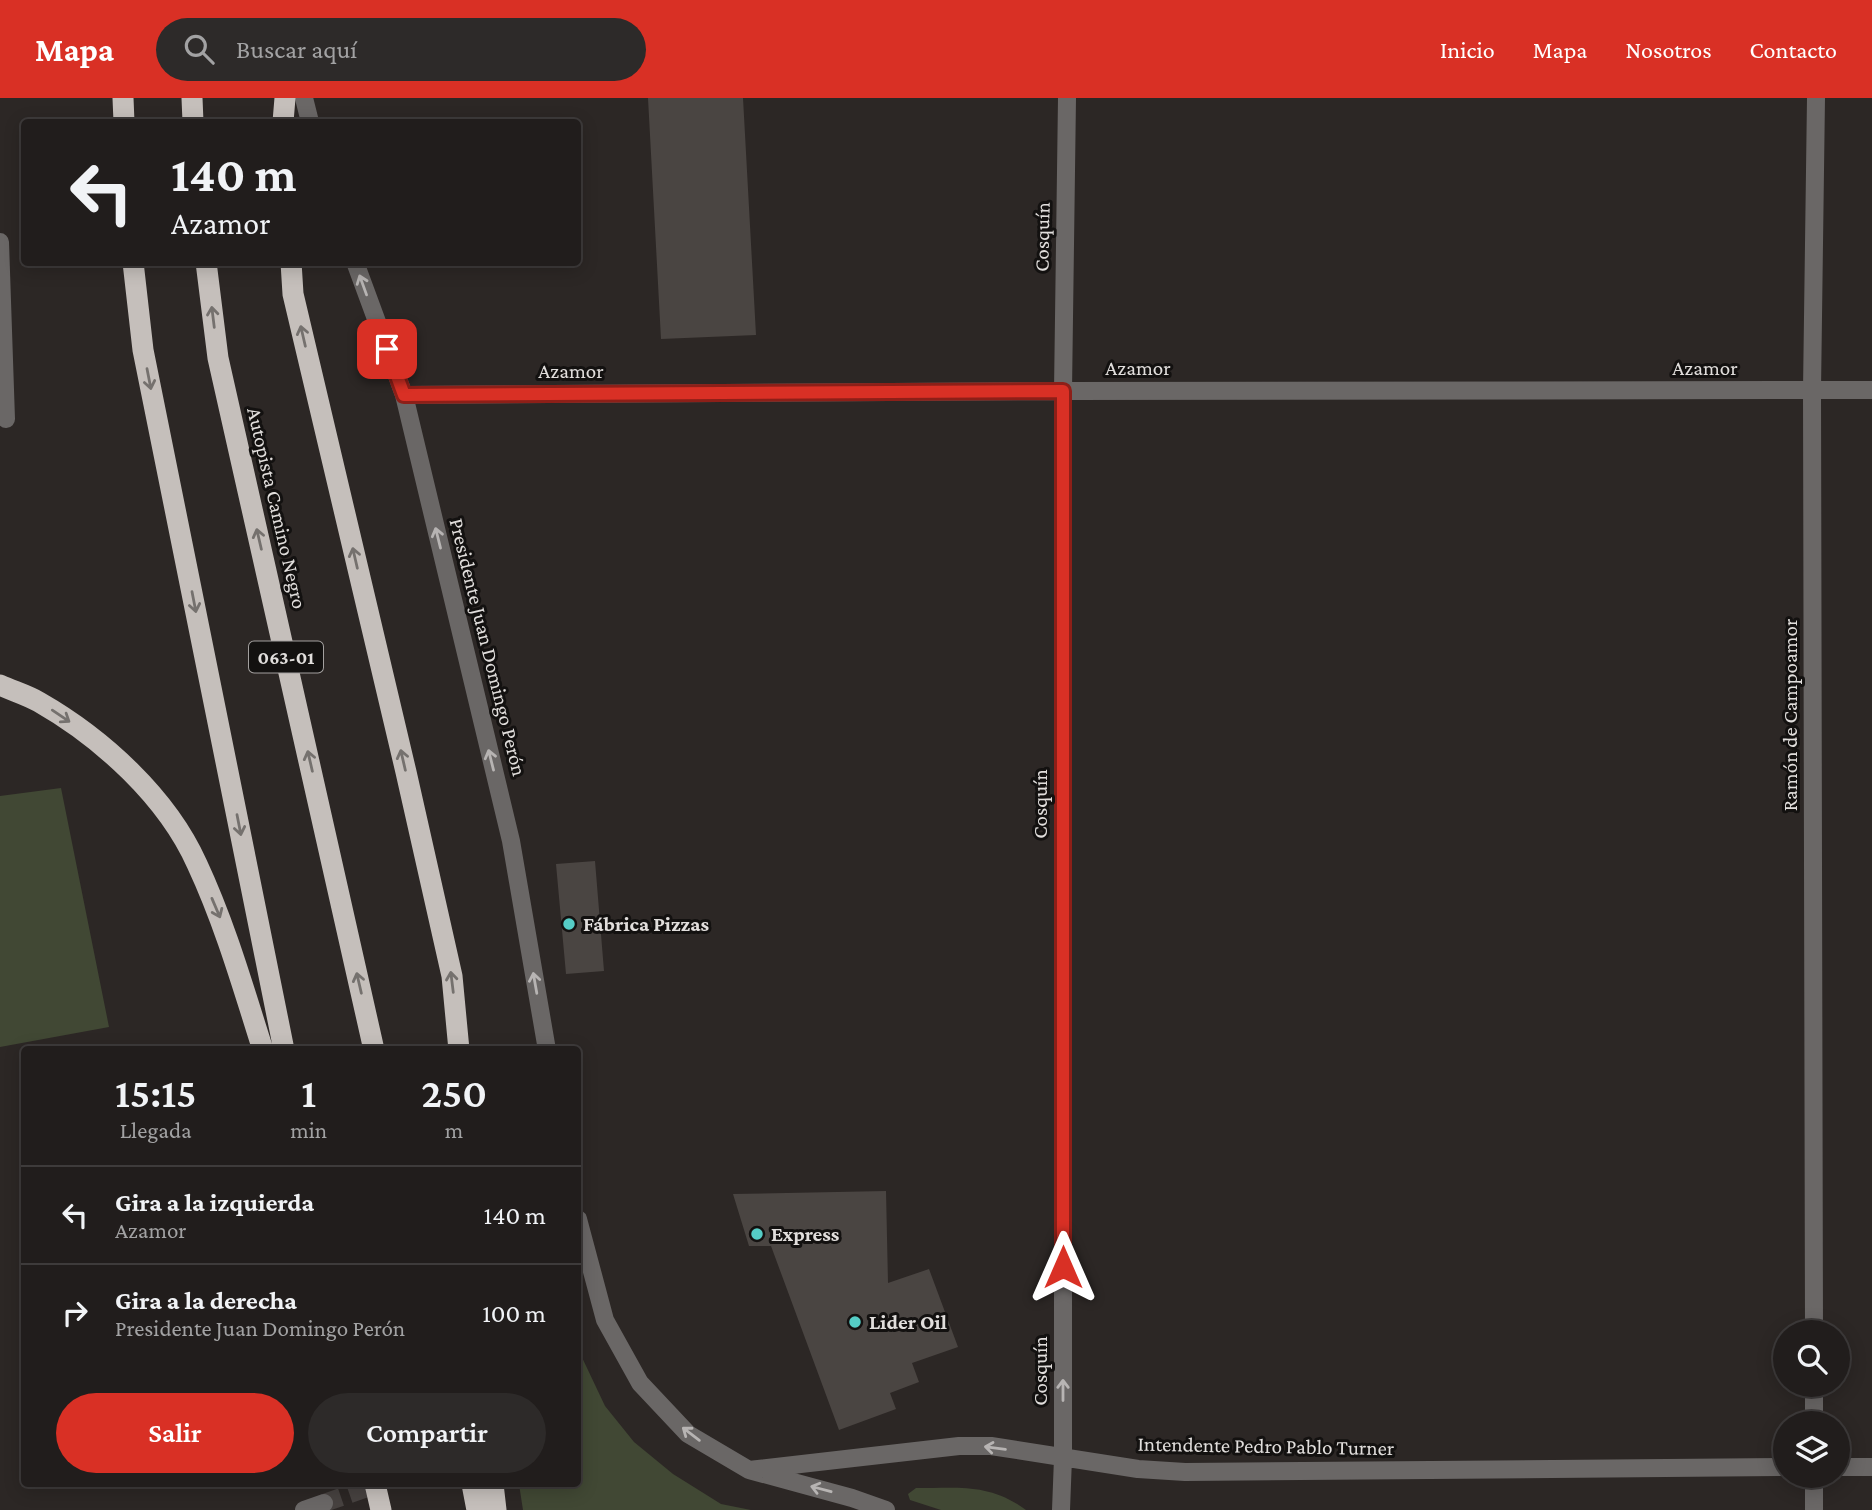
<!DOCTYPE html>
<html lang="es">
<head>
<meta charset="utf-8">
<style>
  body { margin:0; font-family:"Crimson Pro",serif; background:#2d2a29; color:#f1f3f6; height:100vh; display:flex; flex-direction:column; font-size:26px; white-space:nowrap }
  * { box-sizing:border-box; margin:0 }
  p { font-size:23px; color:#a2a2a3 }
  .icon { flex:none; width:38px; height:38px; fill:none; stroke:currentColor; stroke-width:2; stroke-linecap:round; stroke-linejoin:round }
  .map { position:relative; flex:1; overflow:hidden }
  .drawer { position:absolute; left:21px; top:948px; width:560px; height:441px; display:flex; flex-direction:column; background:#211d1c; border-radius:7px; box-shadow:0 4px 18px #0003,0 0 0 2px #3e3b3b }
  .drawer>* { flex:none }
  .hud { position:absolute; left:21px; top:21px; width:560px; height:147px; border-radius:7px; box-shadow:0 4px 18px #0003,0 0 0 2px #3e3b3b; background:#211d1c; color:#f1f3f6; overflow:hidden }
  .controls { position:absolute; left:1773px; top:1222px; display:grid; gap:14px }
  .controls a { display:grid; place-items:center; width:77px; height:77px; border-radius:50%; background:#211d1c; box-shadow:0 4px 18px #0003,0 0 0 2px #3e3b3b; font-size:35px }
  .pin { position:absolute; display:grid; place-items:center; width:60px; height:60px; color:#fff; margin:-30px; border-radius:14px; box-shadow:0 4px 10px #0006 }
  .me { position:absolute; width:77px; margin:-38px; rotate:0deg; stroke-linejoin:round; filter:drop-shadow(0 0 5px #0008) }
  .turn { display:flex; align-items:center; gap:24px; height:147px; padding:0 35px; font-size:32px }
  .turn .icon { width:91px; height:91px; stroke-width:2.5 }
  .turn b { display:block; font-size:49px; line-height:60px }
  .eta { display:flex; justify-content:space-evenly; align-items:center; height:119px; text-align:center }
  .eta b { font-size:42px; font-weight:600; line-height:49px }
  .action { display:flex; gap:14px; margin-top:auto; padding:14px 35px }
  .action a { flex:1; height:80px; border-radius:42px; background:#d93025; color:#fff; font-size:28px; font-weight:600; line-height:80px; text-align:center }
  .action a+a { background:#2d2a29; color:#f1f3f6 }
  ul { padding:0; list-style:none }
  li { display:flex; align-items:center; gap:21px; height:98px; padding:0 35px; border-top:2px solid #3e3b3b }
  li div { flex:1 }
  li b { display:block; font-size:26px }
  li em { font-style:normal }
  header { display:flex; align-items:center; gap:42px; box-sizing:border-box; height:98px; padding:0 35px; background:#d93025; color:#fff }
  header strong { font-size:33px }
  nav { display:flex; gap:38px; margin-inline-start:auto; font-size:24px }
  .search { width:490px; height:63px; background:#2d2a29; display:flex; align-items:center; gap:18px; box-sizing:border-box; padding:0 24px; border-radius:38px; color:#a2a2a3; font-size:26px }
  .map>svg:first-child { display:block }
  .green { fill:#414834 }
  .building { fill:#4a4542 }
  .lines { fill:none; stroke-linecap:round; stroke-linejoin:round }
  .minor-tunnel { stroke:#474240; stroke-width:18; stroke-dasharray:18 9; stroke-linecap:butt }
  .minor { stroke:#6a6766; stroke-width:18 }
  .highway { stroke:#c5bfbb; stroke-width:21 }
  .highway-bridge { stroke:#c5bfbb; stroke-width:21 }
  .oneway { stroke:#b7b4b3 }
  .oneway2 { stroke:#75716e }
  .route-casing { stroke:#8d1f18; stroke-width:18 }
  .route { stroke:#d93025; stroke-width:12 }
  .poi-dot { fill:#55cdc6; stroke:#131110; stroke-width:2.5 }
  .labels { text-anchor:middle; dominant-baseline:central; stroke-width:6; stroke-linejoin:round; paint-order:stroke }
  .shield { fill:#131110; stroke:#a3a09f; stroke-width:2 }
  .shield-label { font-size:19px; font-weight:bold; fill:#e1dedc }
  .street-label { font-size:21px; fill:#e1dedc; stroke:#131110 }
  .poi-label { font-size:21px; font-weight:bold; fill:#e1dedc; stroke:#131110; text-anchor:start }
</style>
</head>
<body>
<header>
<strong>Mapa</strong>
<div class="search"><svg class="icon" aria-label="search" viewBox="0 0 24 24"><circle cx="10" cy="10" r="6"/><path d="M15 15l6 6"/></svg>Buscar aquí</div>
<nav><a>Inicio</a><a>Mapa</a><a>Nosotros</a><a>Contacto</a></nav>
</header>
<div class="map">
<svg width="1872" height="1412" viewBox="0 0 1872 1412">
  <rect width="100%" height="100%" fill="#2c2725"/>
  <path class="green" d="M 61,690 L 109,929 L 0,949 L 0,698 Z
    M 578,1251 L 605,1308 L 634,1344 L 673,1376 L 721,1406 L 751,1412 L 523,1412 L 519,1386 L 578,1386 Z
    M 916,1390 C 959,1390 990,1385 1026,1412 L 941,1412 L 910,1402 L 908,1396 Z"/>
  <path class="building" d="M 648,0 L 743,0 L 756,237 L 661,241 Z
    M 595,763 L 604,873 L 566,876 L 556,766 Z
    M 886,1093 L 888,1185 L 929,1171 L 958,1249 L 912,1265 L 919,1284 L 890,1295 L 896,1311 L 839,1332 L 771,1148 L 749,1148 L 733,1096 Z"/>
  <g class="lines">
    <path class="minor-tunnel" d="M 324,1405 L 379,1386"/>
    <path class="minor" d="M 304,0 L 310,24
      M 0,144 L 6,321
      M 355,164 L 404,297 L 511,743 L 547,952
      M 404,297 L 1063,293 L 1872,292
      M 578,1121 L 605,1222 L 640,1285 L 688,1336 L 749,1372 L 852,1400 L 886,1412
      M 1814,1234 L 1812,292 L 1816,0
      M 1814,1286 L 1814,1325
      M 1838,1369 L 1872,1369
      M 749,1372 L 959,1348 L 991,1348 L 1138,1371 L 1185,1374 L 1785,1369
      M 304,1412 L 324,1405
      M 1061,1412 L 1063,1360 L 1063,293 L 1067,0
      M 1814,1412 L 1814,1377"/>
    <path class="highway" d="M 123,0 L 124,24
      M 192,0 L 193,24
      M 283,24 L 285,0
      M 133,164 L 143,252 L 284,952
      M 206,164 L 218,260 L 374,952
      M 291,164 L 293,196 L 406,674 L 452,878 L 459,952
      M 0,587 C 13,593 27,597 39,604 C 102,640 167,699 197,766 C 225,826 243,889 263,952
      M 472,1386 L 477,1412
      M 493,1386 L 496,1412"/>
    <path class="highway-bridge" d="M 375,1386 L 381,1412"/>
  </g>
  <defs><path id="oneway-shaft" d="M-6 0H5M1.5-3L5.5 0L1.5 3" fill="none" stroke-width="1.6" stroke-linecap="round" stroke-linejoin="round" transform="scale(1.75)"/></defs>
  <g class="oneway">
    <use href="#oneway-shaft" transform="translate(363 187) rotate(-110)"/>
    <use href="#oneway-shaft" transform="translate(438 440) rotate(-104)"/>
    <use href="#oneway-shaft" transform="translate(491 662) rotate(-104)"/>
    <use href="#oneway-shaft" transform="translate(535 885) rotate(-100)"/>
    <use href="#oneway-shaft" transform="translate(1063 1292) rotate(-90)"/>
    <use href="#oneway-shaft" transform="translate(691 1336) rotate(-143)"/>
    <use href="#oneway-shaft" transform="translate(995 1350) rotate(-173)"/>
    <use href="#oneway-shaft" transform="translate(821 1391) rotate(-165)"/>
  </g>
  <g class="oneway2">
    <use href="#oneway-shaft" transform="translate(213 219) rotate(-97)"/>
    <use href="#oneway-shaft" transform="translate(303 238) rotate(-103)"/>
    <use href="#oneway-shaft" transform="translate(149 281) rotate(79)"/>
    <use href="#oneway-shaft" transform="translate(259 441) rotate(-103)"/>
    <use href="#oneway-shaft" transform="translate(355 460) rotate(-103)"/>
    <use href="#oneway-shaft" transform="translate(194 504) rotate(79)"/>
    <use href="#oneway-shaft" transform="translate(61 618) rotate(34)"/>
    <use href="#oneway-shaft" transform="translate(403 662) rotate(-103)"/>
    <use href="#oneway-shaft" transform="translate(310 663) rotate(-103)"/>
    <use href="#oneway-shaft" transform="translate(239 727) rotate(79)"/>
    <use href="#oneway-shaft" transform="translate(216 810) rotate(67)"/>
    <use href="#oneway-shaft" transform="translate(452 884) rotate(-97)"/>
    <use href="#oneway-shaft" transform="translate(359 885) rotate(-103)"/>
  </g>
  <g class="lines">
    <defs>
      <path id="route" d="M 387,251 L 404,297 L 1063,293 L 1063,1169"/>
    </defs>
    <use href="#route" class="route-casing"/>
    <use href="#route" class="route"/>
  </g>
  <g class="poi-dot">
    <circle cx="569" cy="826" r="7"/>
    <circle cx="757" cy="1136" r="7"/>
    <circle cx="855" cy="1224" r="7"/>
  </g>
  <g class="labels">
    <rect class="shield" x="249" y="543.5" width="74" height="31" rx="5"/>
    <g class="shield-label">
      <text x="286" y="559">063-01</text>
    </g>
    <g class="street-label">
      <text transform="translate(1042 139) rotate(-89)">Cosquín</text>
      <text x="1138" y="270">Azamor</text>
      <text x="1705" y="270">Azamor</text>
      <text x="571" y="273">Azamor</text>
      <text transform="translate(277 410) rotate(77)">Autopista Camino Negro</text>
      <text transform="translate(488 549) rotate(76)">Presidente Juan Domingo Perón</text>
      <text transform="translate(1790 617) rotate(-90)">Ramón de Campoamor</text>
      <text transform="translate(1040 706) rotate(-90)">Cosquín</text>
      <text transform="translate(1040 1273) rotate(-90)">Cosquín</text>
      <text transform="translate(1266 1348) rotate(1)">Intendente Pedro Pablo Turner</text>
    </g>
    <g class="poi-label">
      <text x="583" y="826">Fábrica Pizzas</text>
      <text x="771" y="1136">Express</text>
      <text x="869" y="1224">Lider Oil</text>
    </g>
  </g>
</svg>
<div class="controls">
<a><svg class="icon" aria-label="search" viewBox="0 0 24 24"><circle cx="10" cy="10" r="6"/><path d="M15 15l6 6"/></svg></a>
<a><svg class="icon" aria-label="layers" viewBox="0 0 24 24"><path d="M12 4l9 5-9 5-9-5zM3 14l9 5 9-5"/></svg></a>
</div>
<div class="pin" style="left:387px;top:251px;background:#d93025"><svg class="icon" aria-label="arrive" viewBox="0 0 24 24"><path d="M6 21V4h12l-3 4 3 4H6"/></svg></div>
<svg class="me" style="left:1063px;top:1169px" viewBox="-20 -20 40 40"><path d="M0-17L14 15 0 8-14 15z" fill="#d93025" stroke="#fff" stroke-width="4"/></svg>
<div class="hud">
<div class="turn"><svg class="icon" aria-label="left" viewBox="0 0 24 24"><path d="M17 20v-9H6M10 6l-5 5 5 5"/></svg><div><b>140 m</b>Azamor</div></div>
</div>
<section class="drawer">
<div class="eta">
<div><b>15:15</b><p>Llegada</p></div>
<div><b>1</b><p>min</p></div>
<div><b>250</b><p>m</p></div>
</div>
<ul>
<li><svg class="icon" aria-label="left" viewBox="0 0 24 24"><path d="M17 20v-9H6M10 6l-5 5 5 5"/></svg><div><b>Gira a la izquierda</b><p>Azamor</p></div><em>140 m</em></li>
<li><svg class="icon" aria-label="right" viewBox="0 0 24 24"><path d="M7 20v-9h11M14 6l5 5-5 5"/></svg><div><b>Gira a la derecha</b><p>Presidente Juan Domingo Perón</p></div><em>100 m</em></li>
</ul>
<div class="action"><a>Salir</a><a>Compartir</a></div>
</section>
</div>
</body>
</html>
